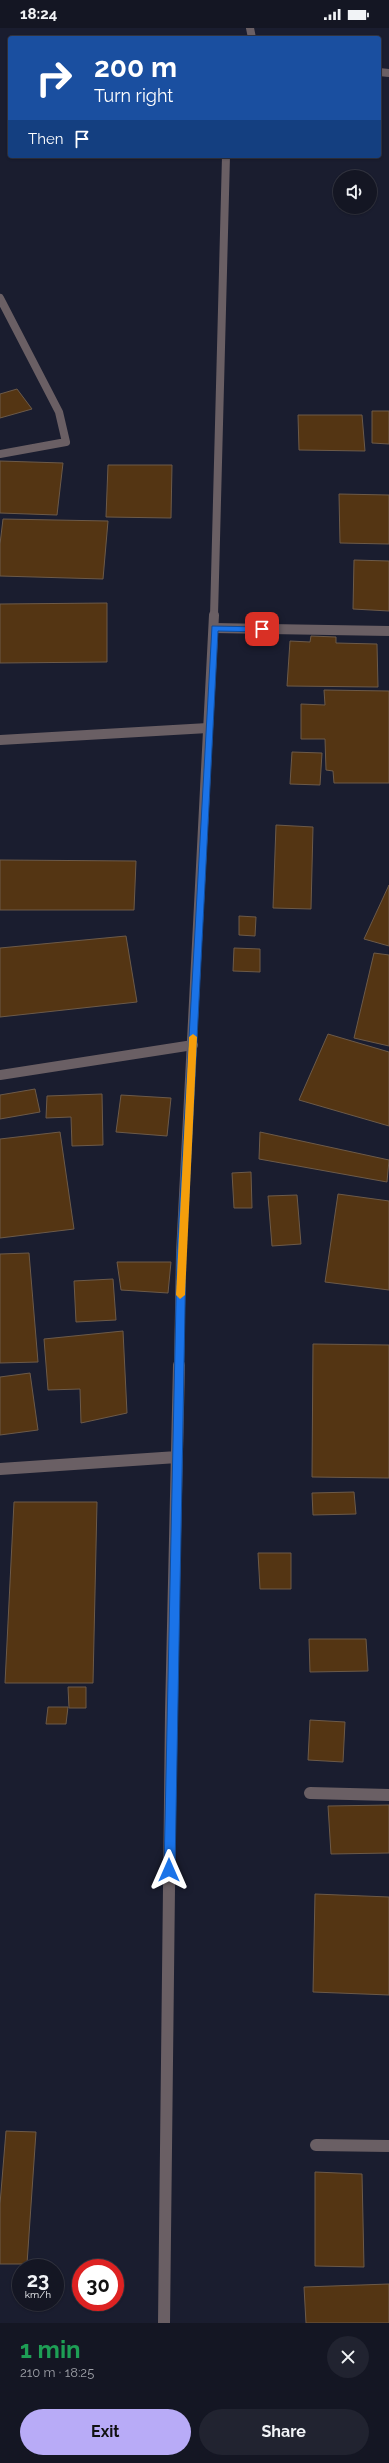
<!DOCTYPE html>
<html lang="en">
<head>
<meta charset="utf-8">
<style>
  body { margin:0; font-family:Raleway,sans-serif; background:#212330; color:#f1f3f6; height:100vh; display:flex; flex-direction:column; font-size:15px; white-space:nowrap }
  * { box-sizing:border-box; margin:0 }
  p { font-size:13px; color:#9d9fa6 }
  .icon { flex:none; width:22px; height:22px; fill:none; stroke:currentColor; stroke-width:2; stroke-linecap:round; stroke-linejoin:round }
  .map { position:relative; height:2295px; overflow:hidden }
  .sheet { display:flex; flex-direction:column; background:#141623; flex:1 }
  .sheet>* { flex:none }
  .hud { position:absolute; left:8px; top:8px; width:373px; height:122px; border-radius:4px; box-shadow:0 1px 3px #0004,0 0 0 1px #333541; background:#1a4fa0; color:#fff; overflow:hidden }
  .tools { position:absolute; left:333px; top:142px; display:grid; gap:8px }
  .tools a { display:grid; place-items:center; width:44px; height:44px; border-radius:50%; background:#141623; box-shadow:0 1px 3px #0004,0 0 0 1px #333541; font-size:20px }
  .speed { position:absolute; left:12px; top:2231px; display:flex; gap:8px; font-size:20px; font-weight:700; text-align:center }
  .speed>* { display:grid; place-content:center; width:52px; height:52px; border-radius:50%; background:#141623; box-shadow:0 1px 3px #0004,0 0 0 1px #333541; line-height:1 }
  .speed small { font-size:10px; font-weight:400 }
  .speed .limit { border:6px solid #d22; background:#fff; color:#111 }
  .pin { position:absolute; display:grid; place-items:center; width:34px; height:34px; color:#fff; margin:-17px; border-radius:8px; box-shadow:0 2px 6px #0006 }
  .me { position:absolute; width:44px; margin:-22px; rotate:0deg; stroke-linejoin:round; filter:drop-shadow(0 0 3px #0008) }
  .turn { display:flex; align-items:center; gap:14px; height:84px; padding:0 20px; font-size:18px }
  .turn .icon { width:52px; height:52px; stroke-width:2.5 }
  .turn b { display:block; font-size:28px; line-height:34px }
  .then { display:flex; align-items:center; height:38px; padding:0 20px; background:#0003; gap:8px; font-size:15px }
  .round { display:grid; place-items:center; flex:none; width:42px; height:42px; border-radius:21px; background:#212330 }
  .headline { display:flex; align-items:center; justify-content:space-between; height:68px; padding:0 20px }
  h1 { font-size:24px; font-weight:700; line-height:30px; color:#1e9e55 }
  .primary-button { display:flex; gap:8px; margin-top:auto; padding:8px 20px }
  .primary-button a { flex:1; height:46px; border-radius:24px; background:#b8abf7; color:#111; font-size:16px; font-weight:700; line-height:46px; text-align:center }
  .primary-button a+a { background:#212330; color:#f1f3f6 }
  .status { display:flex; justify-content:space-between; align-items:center; height:28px; padding:0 20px; background:#141623; direction:ltr }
  .status svg { height:11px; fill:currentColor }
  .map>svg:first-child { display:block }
  .building { fill:#543513; stroke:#6c5a49 }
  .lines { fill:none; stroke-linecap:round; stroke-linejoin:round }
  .service-far1 { stroke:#6a5f64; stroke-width:10 }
  .service { stroke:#6a5f64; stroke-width:12 }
  .minor-far2 { stroke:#6a5f64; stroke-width:8 }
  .minor-far1 { stroke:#6a5f64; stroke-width:10 }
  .minor { stroke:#6a5f64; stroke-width:12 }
  .route { fill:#1a73e8; stroke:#114b97 }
  .slow { fill:#f59e0b }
</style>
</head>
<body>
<div class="status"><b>18:24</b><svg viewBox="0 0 49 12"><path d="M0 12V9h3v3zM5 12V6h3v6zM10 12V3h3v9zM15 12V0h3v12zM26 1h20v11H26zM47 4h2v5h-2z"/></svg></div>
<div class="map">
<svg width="389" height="2295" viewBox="0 0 389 2295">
  <rect width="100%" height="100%" fill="#1a1d2f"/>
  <path class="building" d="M 17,361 L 32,381 L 0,390 L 0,366 Z
    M 372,383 L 389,383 L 389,416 L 372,415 Z
    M 298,387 L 362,387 L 365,423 L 299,422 Z
    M 0,433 L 63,435 L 57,487 L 0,485 Z
    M 108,437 L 172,437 L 171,490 L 106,489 Z
    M 339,466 L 389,467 L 389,516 L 340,515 Z
    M 3,491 L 108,493 L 103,551 L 0,548 L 0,516 Z
    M 354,532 L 389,533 L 389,583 L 353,581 Z
    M 107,575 L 107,634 L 0,635 L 0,576 Z
    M 311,608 L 336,609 L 336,615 L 377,616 L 378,659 L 287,658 L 290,613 L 310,614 Z
    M 324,662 L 389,663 L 389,755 L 334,755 L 333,743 L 326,742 L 325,711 L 301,711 L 301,676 L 325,677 Z
    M 292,724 L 322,725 L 320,757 L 290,756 Z
    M 276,797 L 313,799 L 311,881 L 273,880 Z
    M 0,832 L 136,833 L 134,882 L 0,882 Z
    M 389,857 L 389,918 L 364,911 Z
    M 239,888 L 256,889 L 255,908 L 239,907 Z
    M 126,908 L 137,974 L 0,989 L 0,920 Z
    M 234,920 L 260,921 L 260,944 L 233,943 Z
    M 374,925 L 389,927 L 389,1018 L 354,1010 Z
    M 328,1006 L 389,1024 L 389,1098 L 299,1072 Z
    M 35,1061 L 40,1084 L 0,1091 L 0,1067 Z
    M 102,1066 L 103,1117 L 72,1118 L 71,1089 L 46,1090 L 47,1068 Z
    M 121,1067 L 171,1070 L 167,1108 L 116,1104 Z
    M 60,1104 L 74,1201 L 0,1210 L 0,1111 Z
    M 260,1104 L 389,1132 L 387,1154 L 259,1131 Z
    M 251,1144 L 252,1180 L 234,1180 L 232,1145 Z
    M 338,1166 L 389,1173 L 389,1262 L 325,1254 Z
    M 297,1167 L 301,1216 L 272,1218 L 268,1168 Z
    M 29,1225 L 38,1334 L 0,1335 L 0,1226 Z
    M 117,1234 L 171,1234 L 168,1265 L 121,1262 Z
    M 113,1251 L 116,1292 L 76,1294 L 74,1253 Z
    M 123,1303 L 127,1385 L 81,1395 L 80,1361 L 48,1362 L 44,1311 Z
    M 313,1316 L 389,1317 L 389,1450 L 312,1449 Z
    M 30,1345 L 38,1402 L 0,1407 L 0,1349 Z
    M 354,1464 L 356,1486 L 313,1487 L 312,1465 Z
    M 14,1474 L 97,1474 L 93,1655 L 5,1655 Z
    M 258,1525 L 291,1525 L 291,1561 L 260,1561 Z
    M 309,1611 L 366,1611 L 368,1643 L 310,1644 Z
    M 68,1659 L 86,1659 L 86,1680 L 69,1680 Z
    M 48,1679 L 68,1679 L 66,1696 L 46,1696 Z
    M 310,1692 L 345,1694 L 343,1734 L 308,1732 Z
    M 389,1777 L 389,1825 L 331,1826 L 328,1778 Z
    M 315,1866 L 389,1869 L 389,1967 L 313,1964 Z
    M 6,2103 L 36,2104 L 27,2236 L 0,2236 L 0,2176 Z
    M 315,2144 L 362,2146 L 364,2239 L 315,2238 Z
    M 389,2256 L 389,2295 L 306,2295 L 304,2259 Z"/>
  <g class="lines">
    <path class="service-far1" d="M 214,600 L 389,603
      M 0,712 L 208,700
      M 0,1047 L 193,1017"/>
    <path class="service" d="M 316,2117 L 389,2118"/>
    <path class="minor-far2" d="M 250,0 L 252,10
      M 379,44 L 389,45
      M 0,270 L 59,384 L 66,414 L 0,426
      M 214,588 L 226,128"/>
    <path class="minor-far1" d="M 179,1338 L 181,1225 L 214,587"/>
    <path class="minor" d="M 0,1441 L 177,1429
      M 310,1765 L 389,1767
      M 164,2295 L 171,1685 L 179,1337"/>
  </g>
  <path class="route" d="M 212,598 L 262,599 L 266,601 L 262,604 L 218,603 L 186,1225 L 175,1842 L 169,1847 L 164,1842 L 177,1225 Z"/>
  <path class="slow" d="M 193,1006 L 197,1009 L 185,1267 L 180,1271 L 176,1267 L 189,1009 Z"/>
</svg>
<div class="tools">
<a><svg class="icon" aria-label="sound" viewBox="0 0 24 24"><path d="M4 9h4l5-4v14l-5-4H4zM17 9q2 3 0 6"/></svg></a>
</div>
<div class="speed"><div>23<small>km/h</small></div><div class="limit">30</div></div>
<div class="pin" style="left:262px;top:601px;background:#d93025"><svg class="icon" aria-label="arrive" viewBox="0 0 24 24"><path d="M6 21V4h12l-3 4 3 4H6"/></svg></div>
<svg class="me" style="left:169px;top:1842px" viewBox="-20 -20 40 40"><path d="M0-17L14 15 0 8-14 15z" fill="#1a73e8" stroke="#fff" stroke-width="4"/></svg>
<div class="hud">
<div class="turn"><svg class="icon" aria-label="right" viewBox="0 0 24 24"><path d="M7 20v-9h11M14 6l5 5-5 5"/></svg><div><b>200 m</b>Turn right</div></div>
<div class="then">Then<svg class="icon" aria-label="arrive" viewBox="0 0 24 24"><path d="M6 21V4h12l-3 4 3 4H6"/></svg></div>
</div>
</div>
<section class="sheet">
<div class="headline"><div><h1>1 min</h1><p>210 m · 18:25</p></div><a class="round"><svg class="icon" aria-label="close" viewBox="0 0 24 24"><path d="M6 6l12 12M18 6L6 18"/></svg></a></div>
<div class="primary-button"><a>Exit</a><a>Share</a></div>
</section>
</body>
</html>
